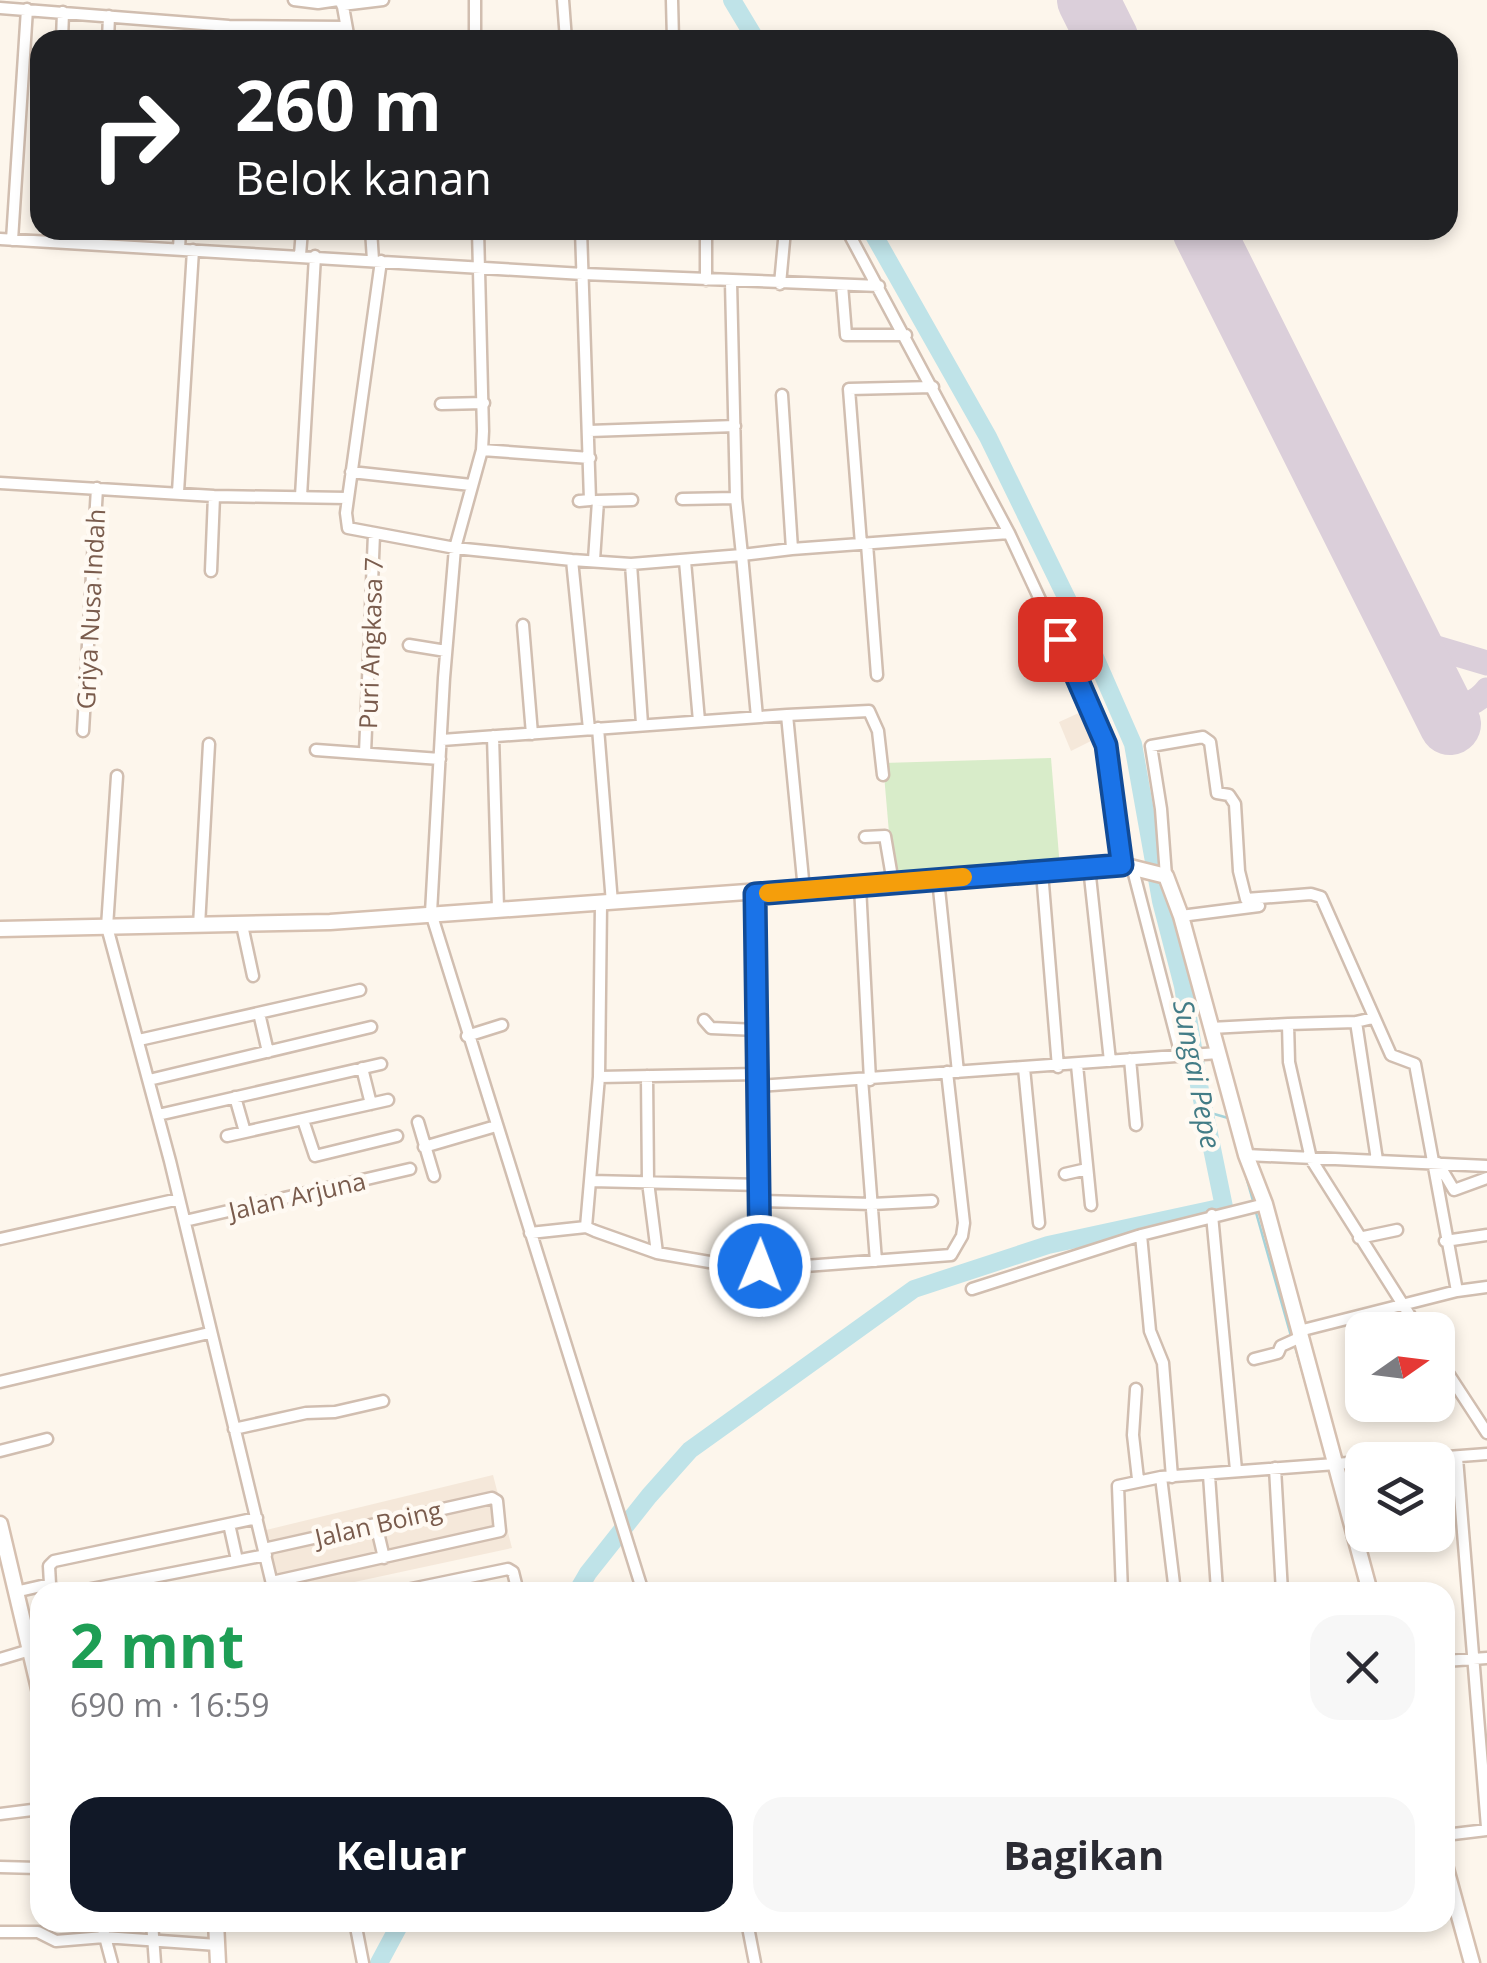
<!DOCTYPE html>
<html lang="id">
<head>
<meta charset="utf-8">
<style>
  body { margin:0; font-family:"Open Sans",sans-serif; background:#f7f7f7; color:#2b2b33; height:100vh; display:flex; flex-direction:column; font-size:38px; white-space:nowrap }
  * { box-sizing:border-box; margin:0 }
  p { font-size:32px; color:#7c7c81 }
  .icon { flex:none; width:55px; height:55px; fill:none; stroke:currentColor; stroke-width:2; stroke-linecap:round; stroke-linejoin:round }
  .map { position:relative; flex:1; overflow:hidden }
  .panel { position:absolute; left:30px; top:1582px; width:1425px; height:350px; display:flex; flex-direction:column; background:#fff; border-radius:30px; box-shadow:0 5px 15px #0003 }
  .panel>* { flex:none }
  .guide { position:absolute; left:30px; top:30px; width:1428px; height:210px; border-radius:30px; box-shadow:0 5px 15px #0003; background:#202124; color:#fff; overflow:hidden }
  .needle { width:65px; rotate:76deg }
  .controls { position:absolute; left:1345px; top:1312px; display:grid; gap:20px }
  .controls a { display:grid; place-items:center; width:110px; height:110px; border-radius:20px; background:#fff; box-shadow:0 5px 15px #0003; font-size:50px }
  .pin { position:absolute; display:grid; place-items:center; width:85px; height:85px; color:#fff; margin:-42px; border-radius:20px; box-shadow:0 5px 15px #0006 }
  .me { position:absolute; width:110px; margin:-55px; rotate:1deg; stroke-linejoin:round; filter:drop-shadow(0 0 8px #0008) }
  .turn { display:flex; align-items:center; gap:35px; height:210px; padding:0 40px; font-size:45px }
  .turn .icon { width:130px; height:130px; stroke-width:2.5 }
  .turn b { display:block; font-size:70px; line-height:85px }
  .round { display:grid; place-items:center; flex:none; width:105px; height:105px; border-radius:30px; background:#f7f7f7 }
  .summary { display:flex; align-items:center; justify-content:space-between; height:170px; padding:0 40px }
  h1 { font-size:60px; font-weight:700; line-height:75px; color:#1e9e55 }
  .primary-button { display:flex; gap:20px; margin-top:auto; padding:20px 40px }
  .primary-button a { flex:1; height:115px; border-radius:30px; background:#111827; color:#fff; font-size:40px; font-weight:700; line-height:115px; text-align:center }
  .primary-button a+a { background:#f7f7f7; color:#2b2b33 }
  .map>svg:first-child { display:block }
  .residential { fill:#f5e8da }
  .green { fill:#d8ecc9 }
  .lines { fill:none; stroke-linecap:round; stroke-linejoin:round }
  .stream { stroke:#a5d3da; stroke-width:2.5 }
  .river { stroke:#bfe3e8; stroke-width:18 }
  .taxiway { stroke:#dbcfda; stroke-width:25 }
  .runway { stroke:#dbcfda; stroke-width:62 }
  .minor-casing { stroke:#d1beb0; stroke-width:15 }
  .secondary-casing { stroke:#d6c0b0; stroke-width:19 }
  .minor { stroke:#fff; stroke-width:10 }
  .secondary { stroke:#fff; stroke-width:14 }
  .route-casing { stroke:#114b97; stroke-width:25 }
  .route { stroke:#1a73e8; stroke-width:18 }
  .slow { stroke:#f59e0b; stroke-width:18 }
  .labels { text-anchor:middle; dominant-baseline:central; stroke-width:9; stroke-linejoin:round; paint-order:stroke }
  .street-label { font-size:25px; fill:#7a5c4d; stroke:#fffaf3 }
  .water-label { font-size:28px; font-style:italic; fill:#437c86; stroke:#fffaf3 }
</style>
</head>
<body>
<div class="map">
<svg width="1487" height="1963" viewBox="0 0 1487 1963">
  <rect width="100%" height="100%" fill="#fdf6ec"/>
  <path class="residential" d="M 1081,712 L 1093,740 L 1071,751 L 1059,722 Z
    M 493,1475 L 512,1548 L 308,1592 L 277,1592 L 262,1531 Z"/>
  <path class="green" d="M 1051,758 L 1060,868 L 893,879 L 883,763 Z"/>
  <g class="lines">
    <path class="stream" d="M 1204,1111 L 1228,1118 L 1232,1129
      M 1243,1166 L 1253,1201
      M 1255,1209 L 1291,1336
      M 1294,1343 L 1321,1437
      M 1340,1507 L 1363,1592"/>
    <path class="river" d="M 732,0 L 756,40
      M 577,1592 L 588,1573 L 649,1496 L 690,1450 L 914,1289 L 1048,1245 L 1224,1207 L 1199,1085 L 1183,986 L 1161,901 L 1133,744 L 1091,648 L 988,437 L 871,230
      M 379,1963 L 401,1922"/>
    <path class="taxiway" d="M 1399,620 L 1423,644 L 1487,663
      M 1416,655 C 1416,662 1415,671 1417,679 C 1426,712 1468,715 1487,690"/>
    <path class="runway" d="M 1088,0 L 1108,40
      M 1203,230 L 1450,724"/>
    <defs>
      <path id="minor" d="M 294,0 L 318,3 L 338,0
        M 475,0 L 475,40
        M 563,0 L 566,40
        M 672,0 L 673,40
        M 342,1 L 349,40
        M 342,5 L 383,0
        M 0,8 L 229,26 L 346,27
        M 62,40 L 63,12
        M 108,40 L 109,16
        M 371,230 L 373,260
        M 478,230 L 483,431 L 482,450 L 455,548 L 444,678 L 431,913 L 643,1592
        M 847,230 L 1009,533 L 1103,735 L 1122,865
        M 0,239 L 583,274 L 879,286
        M 12,240 L 27,9
        M 179,249 L 180,230
        M 300,255 L 302,230
        M 381,261 L 346,513 L 348,528 L 455,548 L 572,560 L 631,564 L 742,555 L 736,498 L 731,282
        M 706,280 L 706,230
        M 780,284 L 785,230
        M 842,285 L 846,335 L 906,335
        M 782,395 L 792,549 L 1009,533
        M 441,404 L 484,403
        M 589,431 L 735,426
        M 482,450 L 590,458
        M 351,472 L 471,485
        M 0,483 L 214,496 L 348,498
        M 178,492 L 193,250
        M 301,496 L 315,256
        M 682,499 L 736,498
        M 579,501 L 590,500 L 581,230
        M 596,501 L 632,500
        M 861,544 L 849,389 L 933,387
        M 867,544 L 877,675
        M 572,560 L 589,729
        M 594,560 L 598,501
        M 685,561 L 699,721
        M 631,564 L 642,724
        M 211,571 L 214,496
        M 523,625 L 532,734
        M 409,645 L 446,651
        M 787,715 L 869,711 L 878,731 L 883,775
        M 757,717 L 742,555 L 792,549
        M 598,728 L 612,903
        M 83,731 L 97,488
        M 493,736 L 498,908
        M 442,740 L 787,715 L 804,890
        M 316,750 L 440,759
        M 365,753 L 374,534
        M 117,776 L 107,927 L 170,1161 L 274,1592
        M 865,837 L 885,836 L 893,883
        M 1132,866 L 1181,1055
        M 1089,867 L 1110,1061
        M 1042,872 L 1058,1067
        M 1166,876 L 1161,809 L 1151,746 L 1203,737 L 1210,742 L 1217,793 L 1229,795 L 1235,804 L 1239,871 L 1246,899 L 1311,894 L 1321,897 L 1391,1055 L 1415,1064 L 1457,1291
        M 938,879 L 958,1072
        M 860,886 L 870,1080
        M 755,894 L 760,1266
        M 601,904 L 599,1077 L 586,1227 L 595,1231 L 657,1253 L 721,1264 L 792,1267 L 951,1255 L 962,1236 L 964,1223 L 947,1072
        M 1181,916 L 1259,906
        M 242,925 L 253,976
        M 199,926 L 209,744
        M 259,1013 L 268,1052
        M 704,1020 L 711,1028 L 757,1030
        M 1356,1022 L 1377,1160
        M 1288,1024 L 1356,1022 L 1373,1018
        M 1211,1028 L 1288,1024 L 1289,1062 L 1311,1159 L 1419,1330
        M 467,1036 L 502,1025
        M 139,1040 L 360,990
        M 1130,1059 L 1136,1125
        M 1077,1065 L 1091,1205
        M 362,1068 L 371,1104
        M 1024,1068 L 1039,1223
        M 647,1076 L 648,1182 L 657,1253
        M 599,1077 L 759,1074
        M 862,1079 L 876,1261
        M 149,1080 L 371,1027
        M 759,1086 L 1218,1053
        M 235,1097 L 245,1132
        M 158,1115 L 381,1064
        M 303,1120 L 315,1156 L 397,1136
        M 418,1122 L 434,1176
        M 227,1136 L 388,1100
        M 424,1147 L 496,1126
        M 1246,1155 L 1487,1166
        M 1438,1163 L 1454,1190 L 1487,1178
        M 1065,1174 L 1087,1169
        M 591,1181 L 761,1185
        M 761,1201 L 872,1204 L 932,1201
        M 1212,1215 L 1236,1470
        M 185,1221 L 410,1169
        M 530,1233 L 586,1227
        M 1141,1235 L 1150,1331 L 1163,1363 L 1172,1477
        M 1359,1238 L 1397,1230
        M 0,1239 L 179,1199
        M 1445,1241 L 1487,1235
        M 972,1289 L 1141,1235 L 1265,1204
        M 1299,1331 L 1457,1291 L 1487,1287
        M 1438,1358 L 1487,1433
        M 1254,1359 L 1278,1353 L 1281,1346 L 1301,1337
        M 0,1382 L 209,1333
        M 1136,1389 L 1133,1435 L 1138,1479
        M 234,1429 L 306,1413 L 335,1412 L 383,1401
        M 0,1451 L 47,1439
        M 1457,1458 L 1487,1827
        M 1408,1460 L 1487,1454
        M 1275,1468 L 1282,1592
        M 1209,1475 L 1217,1590
        M 1161,1477 L 1175,1592
        M 229,1524 L 237,1560
        M 376,1524 L 384,1558
        M 264,1549 L 492,1498 L 497,1501 L 500,1531 L 272,1582
        M 50,1584 L 49,1566 L 54,1561 L 257,1518
        M 15,1592 L 50,1584 L 56,1592
        M 76,1592 L 266,1555
        M 397,1592 L 508,1569 L 513,1572 L 518,1592
        M 1122,1592 L 1118,1486 L 1161,1477 L 1362,1462
        M 0,1659 L 30,1650
        M 1445,1661 L 1487,1658
        M 0,1814 L 40,1809
        M 1445,1835 L 1487,1830
        M 0,1867 L 38,1868
        M 101,1922 L 112,1963
        M 152,1922 L 155,1963
        M 355,1922 L 363,1963
        M 747,1922 L 755,1963
        M 0,1932 L 38,1932 L 56,1941 L 104,1937 L 217,1945"/>
      <path id="secondary" d="M 0,929 L 330,922 L 1122,865 L 1166,876 L 1181,916 L 1246,1155 L 1265,1204 L 1370,1592
        M 0,1524 L 40,1693
        M 1445,1865 L 1472,1963
        M 216,1922 L 218,1963"/>
    </defs>
    <use href="#minor" class="minor-casing"/>
    <use href="#secondary" class="secondary-casing"/>
    <use href="#minor" class="minor"/>
    <use href="#secondary" class="secondary"/>
  </g>
  <g class="lines">
    <defs>
      <path id="route" d="M 760,1266 L 755,894 L 1122,865 L 1106,745 L 1060,639"/>
    </defs>
    <use href="#route" class="route-casing"/>
    <use href="#route" class="route"/>
    <path class="slow" d="M 768,893 L 963,877"/>
  </g>
  <g class="labels">
    <g class="street-label">
      <text transform="translate(90 609) rotate(-87)">Griya Nusa Indah</text>
      <text transform="translate(370 643) rotate(-88)">Puri Angkasa 7</text>
      <text transform="translate(297 1195) rotate(-13)">Jalan Arjuna</text>
      <text transform="translate(378 1523) rotate(-13)">Jalan Boing</text>
    </g>
    <g class="water-label">
      <text transform="translate(1198 1074) rotate(79)">Sungai Pepe</text>
    </g>
  </g>
</svg>
<div class="controls">
<a><svg class="needle" viewBox="-14 -14 28 28"><path d="M0-13l5 13h-10z" fill="#e53935"/><path d="M0 13l5-13h-10z" fill="#7c7c81"/></svg></a>
<a><svg class="icon" aria-label="layers" viewBox="0 0 24 24"><path d="M12 4l9 5-9 5-9-5zM3 14l9 5 9-5"/></svg></a>
</div>
<div class="pin" style="left:1060px;top:639px;background:#d93025"><svg class="icon" aria-label="arrive" viewBox="0 0 24 24"><path d="M6 21V4h12l-3 4 3 4H6"/></svg></div>
<svg class="me" style="left:760px;top:1266px" viewBox="-20 -20 40 40"><circle r="17" fill="#1a73e8" stroke="#fff" stroke-width="3"/><path d="M0-11L8 9 0 5-8 9z" fill="#fff"/></svg>
<div class="guide">
<div class="turn"><svg class="icon" aria-label="right" viewBox="0 0 24 24"><path d="M7 20v-9h11M14 6l5 5-5 5"/></svg><div><b>260 m</b>Belok kanan</div></div>
</div>
<section class="panel">
<div class="summary"><div><h1>2 mnt</h1><p>690 m · 16:59</p></div><a class="round"><svg class="icon" aria-label="close" viewBox="0 0 24 24"><path d="M6 6l12 12M18 6L6 18"/></svg></a></div>
<div class="primary-button"><a>Keluar</a><a>Bagikan</a></div>
</section>
</div>
</body>
</html>
